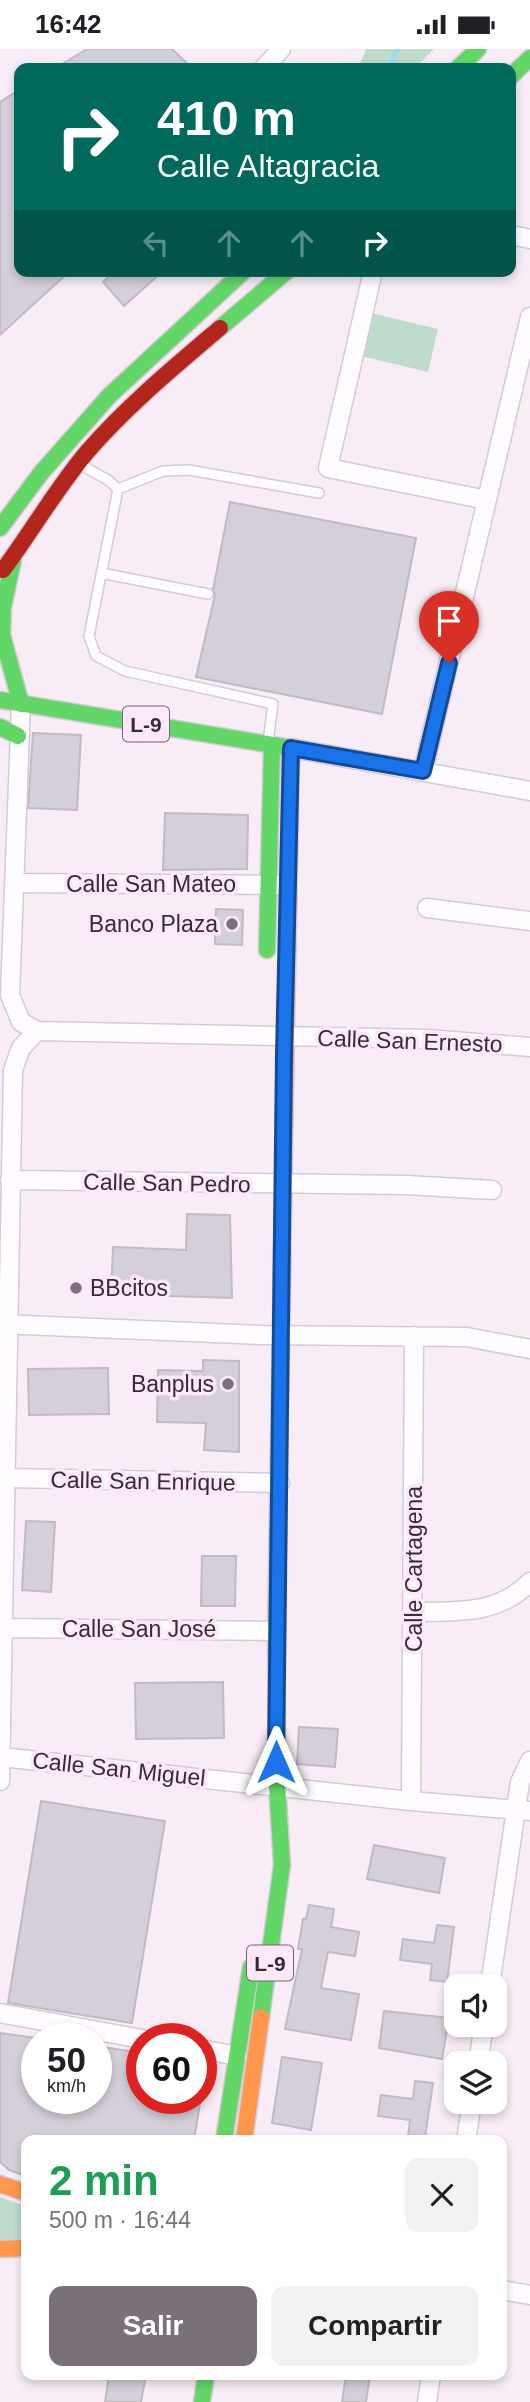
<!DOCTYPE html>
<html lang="es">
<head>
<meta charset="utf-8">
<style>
  body { margin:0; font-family:Helvetica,sans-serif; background:#f2f2f2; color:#202124; height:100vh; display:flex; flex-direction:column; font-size:26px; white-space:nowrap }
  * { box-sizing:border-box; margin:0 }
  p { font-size:23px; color:#757577 }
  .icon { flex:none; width:38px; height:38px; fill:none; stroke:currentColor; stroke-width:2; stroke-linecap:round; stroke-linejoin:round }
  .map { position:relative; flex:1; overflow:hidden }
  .details { position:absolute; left:21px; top:2086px; width:486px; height:245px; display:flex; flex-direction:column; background:#fff; border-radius:14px; box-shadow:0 4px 10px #0003 }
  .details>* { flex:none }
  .guide { position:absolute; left:14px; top:14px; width:502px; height:214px; border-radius:14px; box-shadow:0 4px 10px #0003; background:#00695c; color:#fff; overflow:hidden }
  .buttons { position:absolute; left:444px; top:1925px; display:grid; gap:14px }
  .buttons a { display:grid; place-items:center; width:63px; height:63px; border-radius:14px; background:#fff; box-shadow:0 4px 10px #0003; font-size:35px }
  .speed { position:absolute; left:21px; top:1974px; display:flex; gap:14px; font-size:35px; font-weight:700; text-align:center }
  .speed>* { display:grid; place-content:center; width:91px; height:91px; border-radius:50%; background:#fff; box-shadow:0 4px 10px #0003; line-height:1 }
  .speed small { font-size:18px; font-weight:400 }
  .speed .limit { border:10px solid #d22; background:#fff; color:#111 }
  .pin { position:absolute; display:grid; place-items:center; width:60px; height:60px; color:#fff; margin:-72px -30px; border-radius:50% 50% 50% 0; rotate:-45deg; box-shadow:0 0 7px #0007 }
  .pin .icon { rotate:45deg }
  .me { position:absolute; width:77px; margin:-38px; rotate:0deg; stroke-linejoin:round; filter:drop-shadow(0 0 5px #0008) }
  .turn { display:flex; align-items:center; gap:24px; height:147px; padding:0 28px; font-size:32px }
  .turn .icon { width:91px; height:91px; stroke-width:2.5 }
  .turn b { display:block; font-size:49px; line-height:60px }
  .lanes { display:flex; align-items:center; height:66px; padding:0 28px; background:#0003; justify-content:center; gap:35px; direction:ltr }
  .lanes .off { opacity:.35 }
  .round { display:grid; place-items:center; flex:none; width:74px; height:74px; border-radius:14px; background:#f2f2f2 }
  .head { display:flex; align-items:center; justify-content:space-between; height:119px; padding:0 28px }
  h1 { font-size:42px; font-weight:700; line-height:52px; color:#1e9e55 }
  .cta { display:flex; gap:14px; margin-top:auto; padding:14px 28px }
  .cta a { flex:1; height:80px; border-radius:14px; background:#7a7079; color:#fff; font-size:28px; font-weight:700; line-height:80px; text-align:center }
  .cta a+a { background:#f2f2f2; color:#202124 }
  .status { display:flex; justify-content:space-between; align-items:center; height:49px; padding:0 35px; background:#fff; direction:ltr }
  .status svg { height:19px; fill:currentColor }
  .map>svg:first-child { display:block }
  .green { fill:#bfdbcb }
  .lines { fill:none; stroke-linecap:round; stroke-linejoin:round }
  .stream { stroke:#a0d9f4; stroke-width:5 }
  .building { fill:#d4cfd8; stroke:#c0bac3; stroke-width:2 }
  .lane-casing { stroke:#d5cbd4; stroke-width:12 }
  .street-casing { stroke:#d5cbd4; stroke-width:21 }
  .fast-casing { stroke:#d5cbd4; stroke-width:19 }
  .slow-casing { stroke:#d5cbd4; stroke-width:19 }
  .jam-casing { stroke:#d5cbd4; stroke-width:19 }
  .lane { stroke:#fefcfe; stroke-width:9 }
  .street { stroke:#fefcfe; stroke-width:18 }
  .fast { stroke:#63d668; stroke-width:16 }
  .slow { stroke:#ff974d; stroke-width:16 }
  .jam { stroke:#b3261e; stroke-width:16 }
  .route-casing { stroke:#114b97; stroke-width:18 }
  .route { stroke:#1a73e8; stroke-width:12 }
  .poi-dot { fill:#7a7079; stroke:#fde8fa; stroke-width:2.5 }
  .labels { text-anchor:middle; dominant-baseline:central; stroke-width:7; stroke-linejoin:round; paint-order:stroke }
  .shield { fill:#fde8fa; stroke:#726470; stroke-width:2 }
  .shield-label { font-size:21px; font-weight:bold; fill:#362c35 }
  .street-label { font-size:23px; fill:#362c35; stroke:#fde8fa }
  .poi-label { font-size:23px; fill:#362c35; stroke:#fde8fa; text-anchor:end }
</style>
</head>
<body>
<div class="status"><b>16:42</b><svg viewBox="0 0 49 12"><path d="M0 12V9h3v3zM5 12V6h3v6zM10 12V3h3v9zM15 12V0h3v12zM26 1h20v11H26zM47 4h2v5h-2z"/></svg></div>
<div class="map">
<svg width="530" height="2353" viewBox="0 0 530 2353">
  <rect width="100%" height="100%" fill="#f8edf6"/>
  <path class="green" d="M 366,0 L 434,0 L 415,19 L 358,19 Z
    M 371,264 L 438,280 L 428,323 L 361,307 Z
    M 0,2148 L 26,2157 L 26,2190 L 0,2192 Z"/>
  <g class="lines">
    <path class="stream" d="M 389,19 L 398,0"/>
  </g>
  <path class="building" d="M 87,0 L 172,0 L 192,19 L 56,19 Z
    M 19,41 L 19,222 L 70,222 L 0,286 L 0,53 Z
    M 115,222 L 163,222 L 124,257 L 103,233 Z
    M 230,453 L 416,489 L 382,665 L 196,628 L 215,546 L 213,541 Z
    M 33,684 L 81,686 L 77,761 L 28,759 Z
    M 165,764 L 248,766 L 247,820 L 163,821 Z
    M 216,860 L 243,861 L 242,896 L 215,895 Z
    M 187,1165 L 230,1166 L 232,1249 L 111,1245 L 113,1198 L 186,1201 Z
    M 203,1311 L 239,1312 L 239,1403 L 204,1401 L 206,1374 L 157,1373 L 158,1321 L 203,1322 Z
    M 108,1319 L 109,1365 L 29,1366 L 28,1320 Z
    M 26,1472 L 55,1473 L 51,1543 L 22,1541 Z
    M 202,1507 L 236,1507 L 235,1557 L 201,1557 Z
    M 223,1633 L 224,1689 L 136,1690 L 135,1634 Z
    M 299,1678 L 338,1680 L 335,1718 L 297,1715 Z
    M 41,1752 L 165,1772 L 132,1974 L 8,1954 Z
    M 374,1796 L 445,1809 L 439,1844 L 367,1830 Z
    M 309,1856 L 334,1860 L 331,1878 L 359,1883 L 355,1907 L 328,1903 L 321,1939 L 359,1945 L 351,1991 L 285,1980 L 302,1900 L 298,1900 L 303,1870 L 306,1870 Z
    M 437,1876 L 454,1878 L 447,1933 L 430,1931 L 432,1915 L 400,1911 L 403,1890 L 434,1894 Z
    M 384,1962 L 449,1969 L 442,2010 L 379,1999 Z
    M 0,1984 L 37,1989 L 37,2049 L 96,2049 L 96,1997 L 142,2004 L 142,2049 L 201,2049 L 194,2091 L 26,2091 L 26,2127 L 9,2121 L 0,2113 Z
    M 282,2008 L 322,2014 L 311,2081 L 272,2074 Z
    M 415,2032 L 433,2034 L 425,2089 L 408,2087 L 410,2071 L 378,2067 L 381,2046 L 413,2050 Z
    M 109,2326 L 146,2326 L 141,2353 L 105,2353 Z
    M 346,2326 L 370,2326 L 366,2353 L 342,2353 Z"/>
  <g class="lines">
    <defs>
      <path id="lane" d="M 81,416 L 108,431 L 118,440 L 89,587 L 96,607 L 125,622 L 273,655 L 268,693
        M 118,440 L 163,422 L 189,421 L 319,444
        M 101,524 L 208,545"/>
      <path id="street" d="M 264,19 L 281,0
        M 511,186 L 530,190
        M 373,222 L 328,419 L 487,451
        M 21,655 L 10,946 L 21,973 L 37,982 L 427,990 L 530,998
        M 291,699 L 530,742
        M 423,722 L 530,268
        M 15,834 L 280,836
        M 427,859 L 530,872
        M 10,1131 L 407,1136 L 492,1141
        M 0,1275 L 263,1286 L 467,1288 L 530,1300
        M 7,1429 L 280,1434
        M 414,1563 C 457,1562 498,1566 530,1533
        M 2,1579 L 276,1582
        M 1,1708 L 411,1752 L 530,1762
        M 0,1732 L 13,1021 L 21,999 L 37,982
        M 411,1752 L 414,1287
        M 490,1937 L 520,1733 L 530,1712
        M 0,1964 L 142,1990
        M 201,2000 L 237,2007
        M 478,2014 L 484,1976
        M 466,2091 L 472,2053
        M 502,2241 L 530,2246
        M 427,2353 L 431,2326"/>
      <path id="fast" d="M 458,19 L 478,0
        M 511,27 L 530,9
        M 220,279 L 287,222
        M 0,479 L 41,424 L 109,347 L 244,222
        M 14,507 L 3,558 L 2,586 L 21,655
        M 0,651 L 291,699 L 287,920
        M 0,678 L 18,687
        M 267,901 L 272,696
        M 261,1968 L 282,1816 L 277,1735 L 276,1582 L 281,1284
        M 224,2091 L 251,1918
        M 202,2353 L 206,2326"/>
      <path id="slow" d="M 281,1284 L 287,920
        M 244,2091 L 261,1968
        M 0,2135 L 26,2144
        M 0,2200 L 26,2199"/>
      <path id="jam" d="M 3,521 C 32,482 56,440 87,403 C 127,357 174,318 220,279"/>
    </defs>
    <use href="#lane" class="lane-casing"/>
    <use href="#street" class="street-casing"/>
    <use href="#fast" class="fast-casing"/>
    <use href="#slow" class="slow-casing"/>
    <use href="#jam" class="jam-casing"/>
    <use href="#lane" class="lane"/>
    <use href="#street" class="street"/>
    <use href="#fast" class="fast"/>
    <use href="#slow" class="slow"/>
    <use href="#jam" class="jam"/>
  </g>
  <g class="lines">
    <defs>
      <path id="route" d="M 276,1713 L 284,1006 L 291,699 L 423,722 L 449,614"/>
    </defs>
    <use href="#route" class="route-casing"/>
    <use href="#route" class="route"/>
  </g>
  <g class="poi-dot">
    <circle cx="232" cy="875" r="7"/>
    <circle cx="76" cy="1239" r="7"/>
    <circle cx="228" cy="1335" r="7"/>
  </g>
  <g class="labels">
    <g class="shield">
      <rect x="123" y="657.5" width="46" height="35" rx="5"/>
      <rect x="247" y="1896.5" width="46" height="35" rx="5"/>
    </g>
    <g class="shield-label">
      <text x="146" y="675">L-9</text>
      <text x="270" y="1914">L-9</text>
    </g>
    <g class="street-label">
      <text x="151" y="835">Calle San Mateo</text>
      <text transform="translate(410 992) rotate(2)">Calle San Ernesto</text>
      <text transform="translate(167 1134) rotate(1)">Calle San Pedro</text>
      <text transform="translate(143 1432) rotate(1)">Calle San Enrique</text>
      <text transform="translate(414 1520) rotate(-90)">Calle Cartagena</text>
      <text x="139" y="1580">Calle San José</text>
      <text transform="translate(119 1720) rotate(6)">Calle San Miguel</text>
    </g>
    <g class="poi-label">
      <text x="218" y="875">Banco Plaza</text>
      <text x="90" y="1239" text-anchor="start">BBcitos</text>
      <text x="214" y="1335">Banplus</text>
    </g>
  </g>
</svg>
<div class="buttons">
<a><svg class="icon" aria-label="sound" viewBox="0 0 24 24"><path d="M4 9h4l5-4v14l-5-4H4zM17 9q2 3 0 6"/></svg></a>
<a><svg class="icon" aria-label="layers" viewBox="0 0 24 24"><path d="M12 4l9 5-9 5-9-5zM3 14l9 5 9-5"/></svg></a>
</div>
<div class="speed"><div>50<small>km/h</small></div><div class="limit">60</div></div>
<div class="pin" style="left:449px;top:614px;background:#d93025"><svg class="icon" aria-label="arrive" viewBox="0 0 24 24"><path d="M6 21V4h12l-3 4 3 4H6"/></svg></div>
<svg class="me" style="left:276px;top:1713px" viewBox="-20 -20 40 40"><path d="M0-17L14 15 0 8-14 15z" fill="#1a73e8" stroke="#fff" stroke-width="4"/></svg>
<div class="guide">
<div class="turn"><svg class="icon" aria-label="right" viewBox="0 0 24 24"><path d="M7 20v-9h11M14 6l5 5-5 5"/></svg><div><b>410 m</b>Calle Altagracia</div></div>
<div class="lanes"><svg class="icon off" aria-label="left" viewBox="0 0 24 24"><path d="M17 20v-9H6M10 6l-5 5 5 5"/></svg><svg class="icon off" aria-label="ahead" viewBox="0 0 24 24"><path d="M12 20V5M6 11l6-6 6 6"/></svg><svg class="icon off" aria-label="ahead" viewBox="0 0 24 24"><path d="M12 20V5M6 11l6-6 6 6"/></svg><svg class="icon" aria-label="right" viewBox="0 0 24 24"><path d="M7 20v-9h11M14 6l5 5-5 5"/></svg></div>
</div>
<section class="details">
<div class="head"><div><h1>2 min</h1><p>500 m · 16:44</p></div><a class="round"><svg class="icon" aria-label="close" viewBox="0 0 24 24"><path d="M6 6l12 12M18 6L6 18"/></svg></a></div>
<div class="cta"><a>Salir</a><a>Compartir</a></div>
</section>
</div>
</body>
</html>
